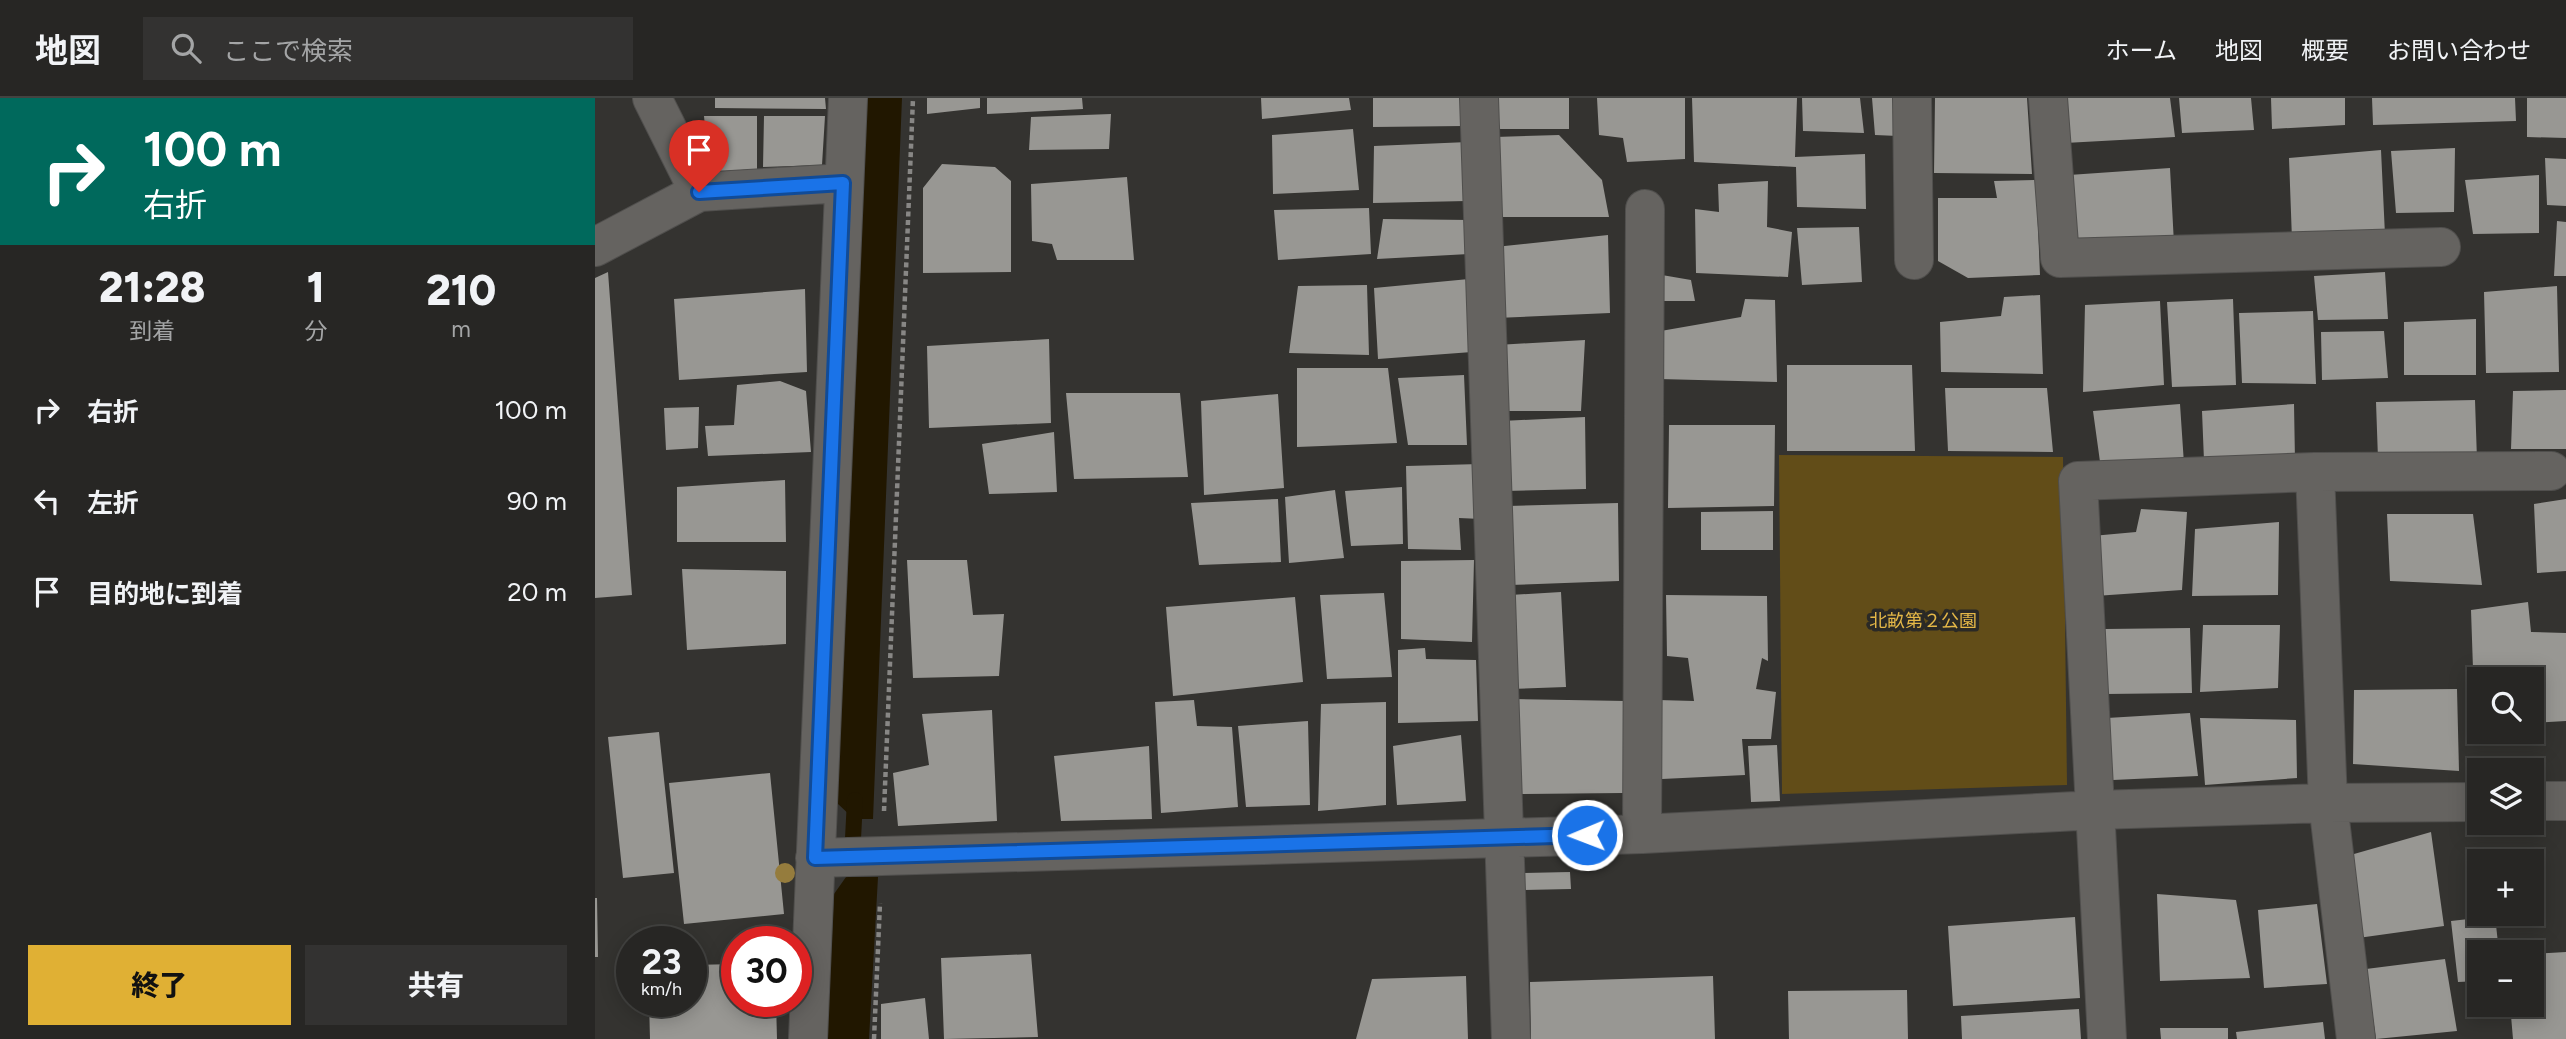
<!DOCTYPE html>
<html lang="ja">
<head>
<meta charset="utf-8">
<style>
  body { margin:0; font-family:Figtree,"Noto Sans JP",sans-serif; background:#333231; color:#f1f3f6; height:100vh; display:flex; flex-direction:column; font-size:26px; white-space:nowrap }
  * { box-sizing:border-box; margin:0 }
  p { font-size:23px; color:#a4a5a6 }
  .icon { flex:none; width:38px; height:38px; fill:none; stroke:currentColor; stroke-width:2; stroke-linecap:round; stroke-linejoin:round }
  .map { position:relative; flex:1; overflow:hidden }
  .sheet { display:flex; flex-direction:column; background:#272624; width:595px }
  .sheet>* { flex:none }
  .hud { background:#00695c; color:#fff; overflow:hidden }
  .tools { position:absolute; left:1872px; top:569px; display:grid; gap:14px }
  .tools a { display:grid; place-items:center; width:77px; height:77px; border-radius:0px; background:#272624; box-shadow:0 4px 18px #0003,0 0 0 2px #434341; font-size:35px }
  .speed { position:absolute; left:21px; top:828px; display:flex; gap:14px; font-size:35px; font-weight:700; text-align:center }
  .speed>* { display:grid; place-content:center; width:91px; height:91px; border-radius:50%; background:#272624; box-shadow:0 4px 18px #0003,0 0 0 2px #434341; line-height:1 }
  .speed small { font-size:18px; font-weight:400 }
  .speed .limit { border:10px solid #d22; background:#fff; color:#111 }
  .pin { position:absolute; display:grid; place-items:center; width:60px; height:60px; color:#fff; margin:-72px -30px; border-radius:50% 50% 50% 0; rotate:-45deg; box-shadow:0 0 7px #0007 }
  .pin .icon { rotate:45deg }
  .me { position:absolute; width:77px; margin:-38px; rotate:269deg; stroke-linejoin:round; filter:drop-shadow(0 0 5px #0008) }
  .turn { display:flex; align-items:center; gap:24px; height:147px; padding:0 28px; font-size:32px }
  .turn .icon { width:91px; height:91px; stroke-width:2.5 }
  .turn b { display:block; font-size:49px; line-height:60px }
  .eta { display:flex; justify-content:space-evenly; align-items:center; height:119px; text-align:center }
  .eta b { font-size:42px; font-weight:800; line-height:49px }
  .button { display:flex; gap:14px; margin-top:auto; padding:14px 28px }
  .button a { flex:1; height:80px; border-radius:0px; background:#e0b034; color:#111; font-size:28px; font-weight:800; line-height:80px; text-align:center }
  .button a+a { background:#333231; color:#f1f3f6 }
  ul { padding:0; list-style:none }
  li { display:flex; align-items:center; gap:21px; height:91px; padding:0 28px }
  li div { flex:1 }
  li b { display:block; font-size:26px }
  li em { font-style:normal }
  header { display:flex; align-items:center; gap:42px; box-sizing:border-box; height:98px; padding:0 35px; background:#272624; border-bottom:2px solid #434341 }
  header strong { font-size:33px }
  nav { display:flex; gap:38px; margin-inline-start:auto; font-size:24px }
  .search { width:490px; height:63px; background:#333231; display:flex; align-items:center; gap:18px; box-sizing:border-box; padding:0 24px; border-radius:0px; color:#a4a5a6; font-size:26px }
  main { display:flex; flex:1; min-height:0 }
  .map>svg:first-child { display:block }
  .green { fill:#624d18 }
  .water { fill:#211700 }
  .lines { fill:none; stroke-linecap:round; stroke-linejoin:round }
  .stream { stroke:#211700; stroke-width:16 }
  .building { fill:#989793 }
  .minor-casing { stroke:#504f4d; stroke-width:40 }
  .path { stroke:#888785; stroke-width:4.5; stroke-dasharray:5 3.5; stroke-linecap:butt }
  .minor { stroke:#656360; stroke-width:38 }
  .tree { fill:#957c3d }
  .route-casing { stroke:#114b97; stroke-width:18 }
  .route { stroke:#1a73e8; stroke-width:12 }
  .labels { text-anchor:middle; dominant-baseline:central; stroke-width:7; stroke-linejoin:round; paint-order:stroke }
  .park-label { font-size:18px; fill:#e4b747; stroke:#2a2926 }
</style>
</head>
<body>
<header>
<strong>地図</strong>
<div class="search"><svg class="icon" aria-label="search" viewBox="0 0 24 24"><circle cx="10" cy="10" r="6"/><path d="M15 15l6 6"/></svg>ここで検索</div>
<nav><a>ホーム</a><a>地図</a><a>概要</a><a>お問い合わせ</a></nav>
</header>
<main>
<section class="sheet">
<div class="hud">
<div class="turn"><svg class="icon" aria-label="right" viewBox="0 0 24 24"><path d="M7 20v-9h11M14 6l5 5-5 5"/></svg><div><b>100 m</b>右折</div></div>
</div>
<div class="eta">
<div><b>21:28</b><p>到着</p></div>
<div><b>1</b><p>分</p></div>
<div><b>210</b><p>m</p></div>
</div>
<ul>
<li><svg class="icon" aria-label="right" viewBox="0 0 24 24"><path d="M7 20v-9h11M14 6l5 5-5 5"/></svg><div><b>右折</b></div><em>100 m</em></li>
<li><svg class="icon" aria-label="left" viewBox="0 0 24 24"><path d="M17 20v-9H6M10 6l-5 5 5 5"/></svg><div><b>左折</b></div><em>90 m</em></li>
<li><svg class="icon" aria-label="arrive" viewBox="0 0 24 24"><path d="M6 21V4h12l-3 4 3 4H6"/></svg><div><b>目的地に到着</b></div><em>20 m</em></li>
</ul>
<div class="button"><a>終了</a><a>共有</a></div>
</section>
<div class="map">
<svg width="1971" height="941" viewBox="0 0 1971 941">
  <rect width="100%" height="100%" fill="#343330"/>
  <path class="green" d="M 1184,357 L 1468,359 L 1472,687 L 1187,696 Z"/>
  <path class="water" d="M 271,0 L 307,0 L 278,721 L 259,721 L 242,705 Z
    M 251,779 L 283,779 L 274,941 L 232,941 L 239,796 Z"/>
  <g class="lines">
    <path class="stream" d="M 257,760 L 260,702"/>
  </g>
  <path class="building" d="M 120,0 L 230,0 L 231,11 L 120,10 Z
    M 332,0 L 385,0 L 385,10 L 332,16 Z
    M 392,0 L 487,0 L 488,11 L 392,16 Z
    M 666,0 L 754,0 L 756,12 L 667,21 Z
    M 778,0 L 869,0 L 869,28 L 778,29 Z
    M 898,0 L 974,0 L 974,31 L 900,31 Z
    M 1002,0 L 1090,0 L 1090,61 L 1032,64 L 1028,40 L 1004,37 Z
    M 1097,0 L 1202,0 L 1200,59 L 1270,56 L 1271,111 L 1202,109 L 1201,69 L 1099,64 Z
    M 1207,0 L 1265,0 L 1269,35 L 1208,33 Z
    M 1277,0 L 1307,0 L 1303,38 L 1280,37 Z
    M 1340,0 L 1432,0 L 1437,76 L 1339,75 Z
    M 1466,0 L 1575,0 L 1580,39 L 1470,45 Z
    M 1584,0 L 1656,0 L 1659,32 L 1587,35 Z
    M 1676,0 L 1750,0 L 1750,27 L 1677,31 Z
    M 1777,0 L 1920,0 L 1921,23 L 1778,27 Z
    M 1932,0 L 1971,0 L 1971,40 L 1932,39 Z
    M 516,16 L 514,51 L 434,52 L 436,19 Z
    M 109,18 L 162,18 L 162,71 L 114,74 Z
    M 169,18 L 230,18 L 227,67 L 168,69 Z
    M 758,31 L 764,92 L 678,96 L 677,37 Z
    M 964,37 L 1007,82 L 1014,119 L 899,119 L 900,39 Z
    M 873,44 L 872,103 L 778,105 L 779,48 Z
    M 1860,50 L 1859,114 L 1801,115 L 1796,53 Z
    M 1786,52 L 1790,137 L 1697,142 L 1694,60 Z
    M 1950,60 L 1971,61 L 1971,108 L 1952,107 Z
    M 347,66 L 400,69 L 416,83 L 416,174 L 328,175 L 328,90 Z
    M 1575,70 L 1579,146 L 1474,148 L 1474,77 Z
    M 1944,77 L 1944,135 L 1878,136 L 1870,82 Z
    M 532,79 L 539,162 L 462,162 L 457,146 L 437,143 L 436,86 Z
    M 1441,82 L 1445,177 L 1373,180 L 1343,163 L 1343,100 L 1402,100 L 1399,83 Z
    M 1173,83 L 1172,129 L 1197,134 L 1193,179 L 1101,175 L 1100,111 L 1124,114 L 1123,86 Z
    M 774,110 L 776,156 L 683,162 L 679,112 Z
    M 788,121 L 875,122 L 874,156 L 782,161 Z
    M 1962,123 L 1971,124 L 1971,178 L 1959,178 Z
    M 1264,129 L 1267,184 L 1207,187 L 1202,130 Z
    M 1013,137 L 1015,215 L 901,220 L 900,149 Z
    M 13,174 L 37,497 L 0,500 L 0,180 Z
    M 1790,174 L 1793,221 L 1723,222 L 1719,178 Z
    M 1061,176 L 1096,182 L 1100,203 L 1061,203 Z
    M 874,181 L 877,254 L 783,261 L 779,190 Z
    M 772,187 L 774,257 L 694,255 L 703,188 Z
    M 1962,188 L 1964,274 L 1891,275 L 1889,194 Z
    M 210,191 L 212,274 L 84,282 L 79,201 Z
    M 1445,197 L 1448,276 L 1346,274 L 1345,224 L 1406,218 L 1409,199 Z
    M 1150,201 L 1180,202 L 1182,284 L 1064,281 L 1060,234 L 1146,219 Z
    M 1638,201 L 1641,287 L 1577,289 L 1572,204 Z
    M 1565,203 L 1569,287 L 1488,294 L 1490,207 Z
    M 1718,213 L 1721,286 L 1647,285 L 1644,215 Z
    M 1881,221 L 1881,277 L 1809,277 L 1809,224 Z
    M 1789,233 L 1793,280 L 1727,282 L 1726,234 Z
    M 454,241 L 456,325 L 334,330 L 332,248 Z
    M 990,242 L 986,313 L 907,313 L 902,247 Z
    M 1192,267 L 1317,267 L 1320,353 L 1192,353 Z
    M 702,270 L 793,270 L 802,345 L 702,349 Z
    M 869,277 L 872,347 L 813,347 L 803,280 Z
    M 185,283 L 211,293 L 216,354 L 113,358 L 110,328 L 139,327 L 142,287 Z
    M 1350,290 L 1452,290 L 1458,354 L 1353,353 Z
    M 1971,292 L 1971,351 L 1916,351 L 1918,293 Z
    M 471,295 L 585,295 L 593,379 L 479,381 Z
    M 683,296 L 689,390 L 609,397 L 606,303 Z
    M 1880,302 L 1882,362 L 1783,361 L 1781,304 Z
    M 1585,306 L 1589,366 L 1506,371 L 1498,313 Z
    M 1699,306 L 1700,363 L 1609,363 L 1607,313 Z
    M 104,309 L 103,350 L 71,352 L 69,310 Z
    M 990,319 L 991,391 L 910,393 L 907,323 Z
    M 1074,327 L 1180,327 L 1179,408 L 1073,410 Z
    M 459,334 L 462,394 L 394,396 L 387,346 Z
    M 885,366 L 886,421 L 864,420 L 866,452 L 813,451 L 811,368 Z
    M 190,382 L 191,444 L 82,444 L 82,389 Z
    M 807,389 L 808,446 L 756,448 L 750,393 Z
    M 740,392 L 749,460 L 694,465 L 690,399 Z
    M 683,401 L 686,464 L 604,467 L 596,405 Z
    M 1971,401 L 1971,473 L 1942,475 L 1939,406 Z
    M 1023,405 L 1024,483 L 914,487 L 913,408 Z
    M 1546,411 L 1592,414 L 1587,492 L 1500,498 L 1497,438 L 1541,434 Z
    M 1178,413 L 1178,452 L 1106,452 L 1106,414 Z
    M 1792,416 L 1878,416 L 1887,487 L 1795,483 Z
    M 1684,424 L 1683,497 L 1597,498 L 1600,431 Z
    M 312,462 L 372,462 L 378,517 L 409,516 L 404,578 L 318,580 Z
    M 879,462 L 877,544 L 806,541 L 806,463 Z
    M 87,471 L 191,473 L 191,546 L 92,552 Z
    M 966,494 L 971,589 L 915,591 L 915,497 Z
    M 789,495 L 797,579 L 732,581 L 725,497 Z
    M 1071,497 L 1172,498 L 1173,563 L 1167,560 L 1161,591 L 1181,594 L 1176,641 L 1147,641 L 1150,677 L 1067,681 L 1063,602 L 1099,603 L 1093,560 L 1072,558 Z
    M 700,499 L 708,584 L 578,598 L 571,509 Z
    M 1933,504 L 1936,534 L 1971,535 L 1971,623 L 1937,625 L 1937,581 L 1885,581 L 1885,630 L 1880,630 L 1876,512 Z
    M 1608,527 L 1685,527 L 1683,590 L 1605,594 Z
    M 1595,530 L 1597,595 L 1511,596 L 1510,531 Z
    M 830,550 L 831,561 L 881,562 L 883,623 L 803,625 L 803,552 Z
    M 1862,591 L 1864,673 L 1758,666 L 1759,592 Z
    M 919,601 L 1031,603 L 1028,695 L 924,696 Z
    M 599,602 L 602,628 L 637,629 L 643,709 L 566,715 L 560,604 Z
    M 791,604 L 791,707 L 723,713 L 726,606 Z
    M 397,612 L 402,723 L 303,728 L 298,675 L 334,667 L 327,616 Z
    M 1595,615 L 1603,678 L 1518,682 L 1512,620 Z
    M 1605,620 L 1701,622 L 1702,680 L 1610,687 Z
    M 713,623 L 715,707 L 651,709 L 643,628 Z
    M 64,634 L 79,775 L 28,780 L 13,639 Z
    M 866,637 L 871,703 L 802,707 L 798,648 Z
    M 1182,647 L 1185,703 L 1156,704 L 1153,648 Z
    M 554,648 L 557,721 L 466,723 L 459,658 Z
    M 175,675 L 189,816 L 89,826 L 74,685 Z
    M 1836,734 L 1849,828 L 1763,840 L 1752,758 Z
    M 975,774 L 976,791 L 924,792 L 923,775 Z
    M 1562,796 L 1641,802 L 1655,880 L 1565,883 Z
    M 0,800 L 2,800 L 3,859 L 0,859 Z
    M 1722,806 L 1732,886 L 1669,890 L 1663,812 Z
    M 1900,818 L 1904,854 L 1885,854 L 1885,883 L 1863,884 L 1856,823 Z
    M 1480,819 L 1485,900 L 1358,908 L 1353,828 Z
    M 1971,854 L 1971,941 L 1918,941 L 1915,906 L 1937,906 L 1937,856 Z
    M 436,856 L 443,939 L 349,941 L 346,860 Z
    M 1850,861 L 1862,933 L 1781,941 L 1771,871 Z
    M 142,866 L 142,903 L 181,903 L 182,941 L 55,941 L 54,903 L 96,903 L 96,867 Z
    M 871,878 L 873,941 L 761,941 L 777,881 Z
    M 1118,878 L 1120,941 L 936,941 L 935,884 Z
    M 1312,892 L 1313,941 L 1194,941 L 1193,893 Z
    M 330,900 L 334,941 L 286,941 L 286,906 Z
    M 1484,911 L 1486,941 L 1367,941 L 1366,918 Z
    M 1728,924 L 1730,941 L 1642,941 L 1641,934 Z
    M 1565,930 L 1633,930 L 1633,941 L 1566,941 Z"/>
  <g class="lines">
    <defs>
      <path id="minor" d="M 57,0 L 104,94
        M 884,0 L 916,941
        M 1317,0 L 1319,162
        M 1453,0 L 1465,160 L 1846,149
        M 0,149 L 104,94 L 248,85
        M 1720,374 L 1956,373
        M 1937,703 L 1971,703
        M 1047,736 L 1050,111
        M 220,760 L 1047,736 L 1501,712 L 1733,705 L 1885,704
        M 213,941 L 253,0
        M 1512,941 L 1483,383 L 1720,374 L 1733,705 L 1761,941"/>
    </defs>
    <use href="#minor" class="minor-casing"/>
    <path class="path" d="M 289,713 L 318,0
      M 279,941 L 285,805"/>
    <use href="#minor" class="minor"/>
  </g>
  <circle class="tree" cx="190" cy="775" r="10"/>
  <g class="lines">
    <defs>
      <path id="route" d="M 104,94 L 248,85 L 220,760 L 992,737"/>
    </defs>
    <use href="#route" class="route-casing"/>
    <use href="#route" class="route"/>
  </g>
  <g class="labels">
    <g class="park-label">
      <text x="1328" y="523">北畝第２公園</text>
    </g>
  </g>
</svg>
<div class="tools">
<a><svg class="icon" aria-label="search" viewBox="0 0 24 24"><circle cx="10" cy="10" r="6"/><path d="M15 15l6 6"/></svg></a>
<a><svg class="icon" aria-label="layers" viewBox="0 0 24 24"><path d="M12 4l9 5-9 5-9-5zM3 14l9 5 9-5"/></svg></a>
<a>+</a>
<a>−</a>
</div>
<div class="speed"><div>23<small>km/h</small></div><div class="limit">30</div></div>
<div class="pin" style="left:104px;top:94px;background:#d93025"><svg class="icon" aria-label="arrive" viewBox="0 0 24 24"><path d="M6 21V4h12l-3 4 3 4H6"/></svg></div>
<svg class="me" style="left:992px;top:737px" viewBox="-20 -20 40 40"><circle r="17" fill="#1a73e8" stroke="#fff" stroke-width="3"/><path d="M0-11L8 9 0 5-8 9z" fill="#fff"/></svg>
</div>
</main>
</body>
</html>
